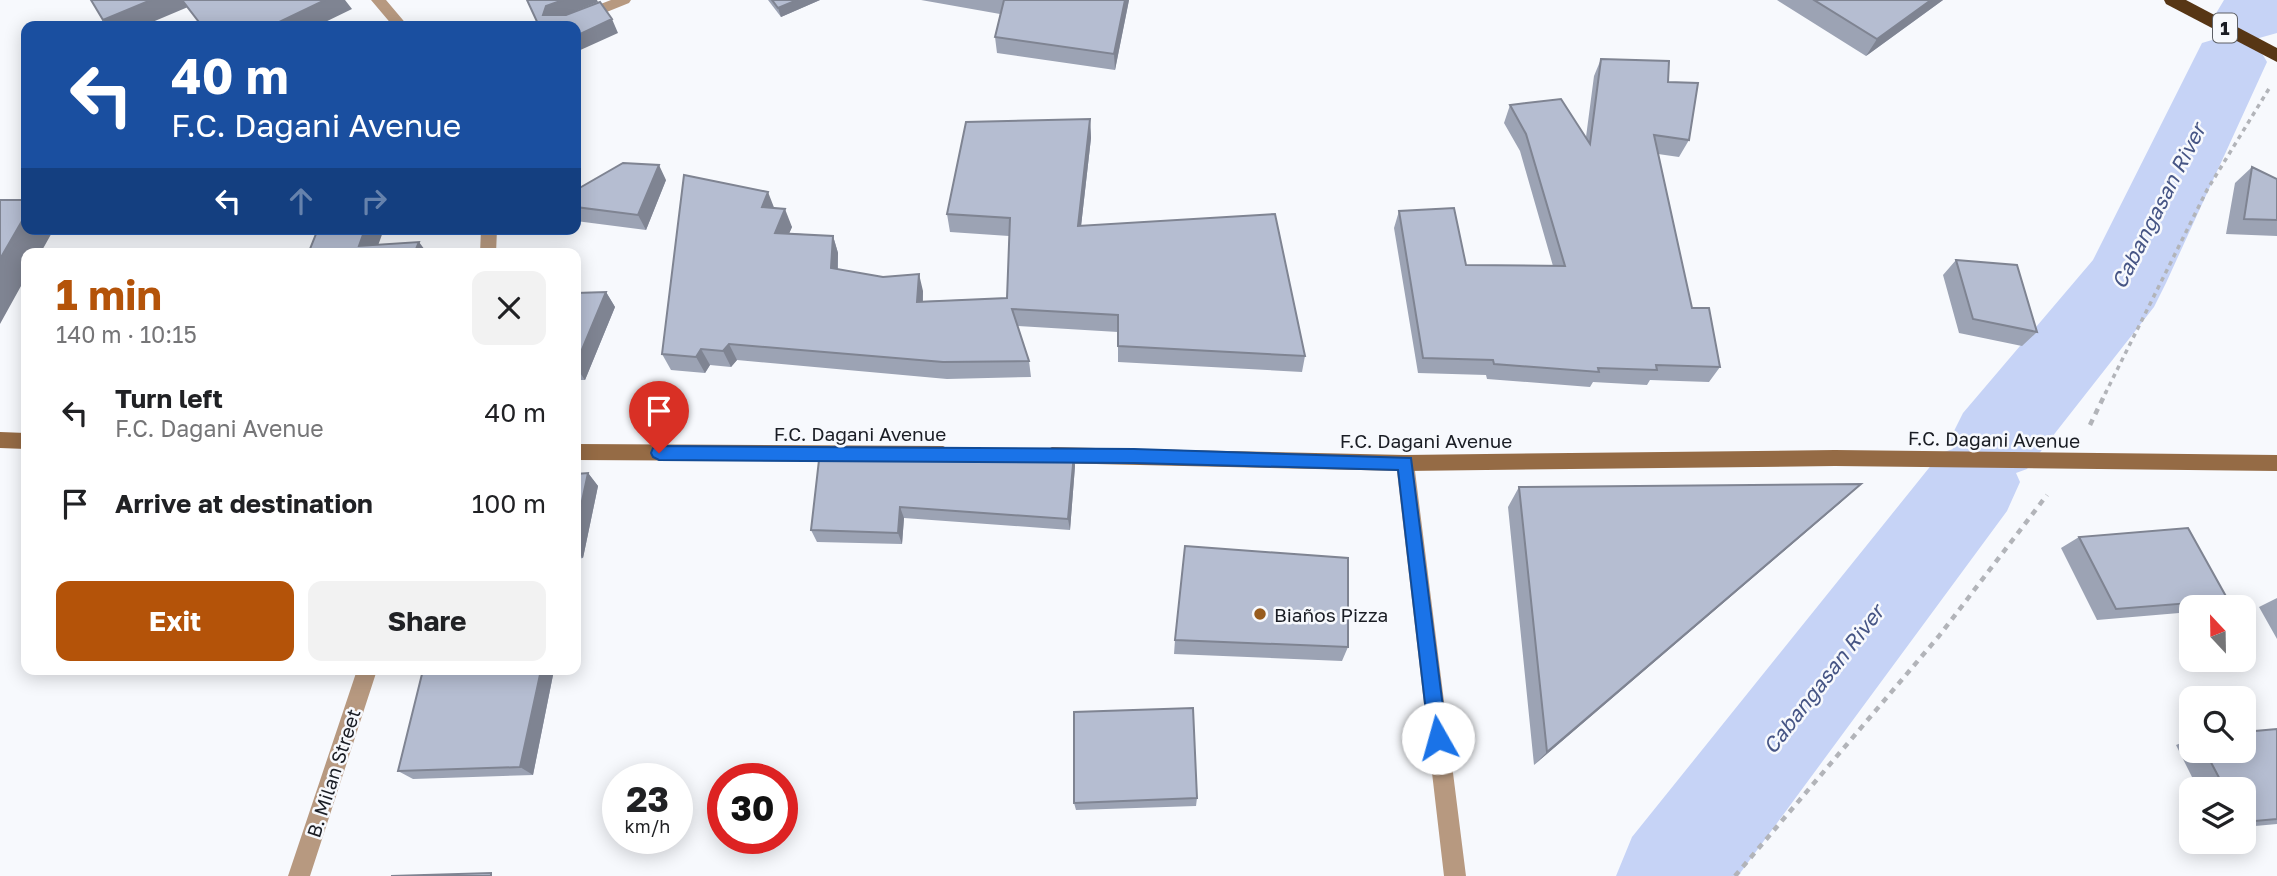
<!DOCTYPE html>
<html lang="en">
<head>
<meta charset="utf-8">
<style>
  body { margin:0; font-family:"Golos Text",sans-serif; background:#f2f2f2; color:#202124; height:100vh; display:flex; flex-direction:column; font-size:26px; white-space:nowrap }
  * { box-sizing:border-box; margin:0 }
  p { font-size:23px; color:#757577 }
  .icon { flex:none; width:38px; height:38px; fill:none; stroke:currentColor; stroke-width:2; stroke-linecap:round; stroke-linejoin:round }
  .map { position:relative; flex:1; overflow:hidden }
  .panel { position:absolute; left:21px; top:248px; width:560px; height:427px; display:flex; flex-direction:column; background:#fff; border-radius:14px; box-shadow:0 4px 18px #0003 }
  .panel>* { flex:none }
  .guide { position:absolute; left:21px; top:21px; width:560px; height:214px; border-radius:14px; box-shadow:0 4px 18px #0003; background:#1a4fa0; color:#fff; overflow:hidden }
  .needle { width:46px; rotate:338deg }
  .controls { position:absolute; left:2179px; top:595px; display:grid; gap:14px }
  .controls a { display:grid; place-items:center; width:77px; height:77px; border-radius:14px; background:#fff; box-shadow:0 4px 18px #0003; font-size:35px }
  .speed { position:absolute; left:602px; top:763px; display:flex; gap:14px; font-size:35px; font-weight:700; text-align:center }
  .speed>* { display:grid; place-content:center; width:91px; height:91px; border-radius:50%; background:#fff; box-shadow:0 4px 18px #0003; line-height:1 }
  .speed small { font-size:18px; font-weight:400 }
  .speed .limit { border:10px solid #d22; background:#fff; color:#111 }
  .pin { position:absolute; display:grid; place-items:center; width:60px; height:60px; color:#fff; margin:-72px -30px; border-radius:50% 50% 50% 0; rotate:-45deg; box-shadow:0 0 7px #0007 }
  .pin .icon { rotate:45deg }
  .me { position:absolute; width:77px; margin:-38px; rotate:353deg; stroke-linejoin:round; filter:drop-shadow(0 0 5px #0008) }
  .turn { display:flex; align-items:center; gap:24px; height:147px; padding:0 35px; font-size:32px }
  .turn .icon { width:91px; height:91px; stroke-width:2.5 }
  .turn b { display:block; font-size:49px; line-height:60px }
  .lanes { display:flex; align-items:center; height:66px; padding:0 35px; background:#0003; justify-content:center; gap:35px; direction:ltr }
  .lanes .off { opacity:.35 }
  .round { display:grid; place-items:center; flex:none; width:74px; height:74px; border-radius:14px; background:#f2f2f2 }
  .headline { display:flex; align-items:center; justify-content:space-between; height:119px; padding:0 35px }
  h1 { font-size:42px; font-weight:700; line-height:52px; color:#b45309 }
  .primary-button { display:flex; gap:14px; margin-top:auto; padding:14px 35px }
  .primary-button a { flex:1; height:80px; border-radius:14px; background:#b45309; color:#fff; font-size:28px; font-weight:700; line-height:80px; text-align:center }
  .primary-button a+a { background:#f2f2f2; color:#202124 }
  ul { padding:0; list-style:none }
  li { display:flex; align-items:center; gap:21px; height:91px; padding:0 35px }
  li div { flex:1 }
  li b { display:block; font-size:26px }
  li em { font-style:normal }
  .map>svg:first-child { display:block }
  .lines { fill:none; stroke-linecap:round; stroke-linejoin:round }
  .river { fill:#c6d3f6; fill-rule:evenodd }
  .path-far1 { stroke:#b2b4b9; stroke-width:3.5; stroke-dasharray:4.5 4.5; stroke-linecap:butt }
  .path { stroke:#b2b4b9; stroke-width:4.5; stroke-dasharray:6 6; stroke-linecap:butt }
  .street { fill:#b79980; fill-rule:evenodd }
  .secondary { fill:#956b45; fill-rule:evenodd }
  .highway { fill:#573615; fill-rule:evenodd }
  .wall { fill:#9ca3b4 }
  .shaded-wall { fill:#7f8492 }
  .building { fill:#b5bdd1; stroke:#7f8492; stroke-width:2 }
  .route { fill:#1a73e8; stroke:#114b97; stroke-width:2 }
  .poi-dot { fill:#985c1e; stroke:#f7f9fd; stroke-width:2.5 }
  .labels { text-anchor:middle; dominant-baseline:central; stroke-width:5; stroke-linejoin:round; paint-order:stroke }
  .shield { fill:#f7f9fd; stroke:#5c5f65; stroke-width:2 }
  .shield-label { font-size:18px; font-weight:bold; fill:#1a1d24 }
  .street-label { font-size:19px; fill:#1a1d24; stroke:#f7f9fd }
  .poi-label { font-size:19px; fill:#1a1d24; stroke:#f7f9fd; text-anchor:start }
  .water-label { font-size:21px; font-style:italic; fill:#465585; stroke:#f7f9fd }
</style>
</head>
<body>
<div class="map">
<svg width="2277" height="876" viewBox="0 0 2277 876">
  <rect width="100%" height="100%" fill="#f7f9fd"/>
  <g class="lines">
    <path class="river" d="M 2224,0 L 2277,0 L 2277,33 L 2252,40 L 2226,33 L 2215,15 Z
      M 2229,35 L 2256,43 L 2267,62 L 2166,283 L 2154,307 L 2027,469 L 2016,473 L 2020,482 L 2007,511 L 1738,876 L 1616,876 L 1632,837 L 1941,453 L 1953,449 L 1949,441 L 1963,413 L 2093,260 L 2202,43 Z"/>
    <path class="path-far1" d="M 2105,394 L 2207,190 L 2270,87"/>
    <path class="path" d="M 2090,425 L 2106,392
      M 1735,876 L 1939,636 L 2047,495"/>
    <path class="street" d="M 371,0 L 386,0 L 408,26 L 393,26 Z
      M 611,0 L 631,0 L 629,3 L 572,26 L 552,26 L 554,22 Z
      M 481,229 L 497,229 L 496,254 L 480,254 Z
      M 1405,455 L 1411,458 L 1414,463 L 1466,876 L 1444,876 L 1396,463 L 1399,458 Z
      M 357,670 L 377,670 L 310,876 L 288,876 Z"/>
    <path class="secondary" d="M 0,432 L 26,433 L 26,449 L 0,448 Z
      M 576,444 L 943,446 L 949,449 L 952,454 L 949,459 L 943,462 L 576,460 Z
      M 1052,447 L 1405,455 L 1835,450 L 2277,455 L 2277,471 L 1835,466 L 1405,471 L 1052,463 L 1046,460 L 1043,455 L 1046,450 Z"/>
    <path class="highway" d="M 2164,0 L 2186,0 L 2277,48 L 2277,62 L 2166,4 Z"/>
  </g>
  <path class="wall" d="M 768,0 L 820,0 L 781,17 Z
    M 921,0 L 1129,0 L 1115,70 L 997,53 L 995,37 L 1000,14 Z
    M 1777,0 L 1943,0 L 1866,56 Z
    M 1601,59 L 1668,82 L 1689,140 L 1679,157 L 1658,154 L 1692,308 L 1720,367 L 1709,382 L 1650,380 L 1647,385 L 1593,382 L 1590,387 L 1487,379 L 1486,375 L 1418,373 L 1394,228 L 1399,211 L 1466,265 L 1553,266 L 1520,151 L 1504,123 L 1510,105 L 1586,137 L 1594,76 Z
    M 1090,119 L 1091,138 L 1081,226 L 1305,356 L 1302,372 L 1118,362 L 1118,332 L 1018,326 L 1029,361 L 1031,377 L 947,379 L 737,360 L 731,367 L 710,365 L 705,373 L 671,370 L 662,354 L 774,208 L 792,227 L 789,233 L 833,236 L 838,253 L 838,269 L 923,291 L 923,301 L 1007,298 L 1009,236 L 950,232 L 947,214 Z
    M 2252,167 L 2277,179 L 2277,236 L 2226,234 L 2235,183 Z
    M 666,180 L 646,230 L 576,221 L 576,190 Z
    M 1956,260 L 2037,332 L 2022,346 L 1959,333 L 1943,275 Z
    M 606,292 L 615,307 L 585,380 L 576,380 L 576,293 Z
    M 1074,454 L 1075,466 L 1070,530 L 904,518 L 902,544 L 817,542 L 811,530 Z
    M 588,473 L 598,486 L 583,558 L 577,559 L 576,566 L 576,474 Z
    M 1861,484 L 1840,503 L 1534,765 L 1508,507 L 1519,487 Z
    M 2079,537 L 2228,600 L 2213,607 L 2191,607 L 2191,612 L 2097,620 L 2061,548 Z
    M 2277,598 L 2277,639 L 2259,607 Z
    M 1175,640 L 1348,647 L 1342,661 L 1174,654 Z
    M 423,670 L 554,670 L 533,775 L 413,779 L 398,771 Z
    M 2277,729 L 2277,824 L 2244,827 L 2244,789 L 2198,789 L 2176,745 L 2191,739 L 2191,751 L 2244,751 Z
    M 1197,798 L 1196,806 L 1076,810 L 1074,803 Z"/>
  <path class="shaded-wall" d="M 151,0 L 183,0 L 188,7 L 143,26 L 108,26 L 103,20 Z
    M 325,0 L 345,0 L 352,9 L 317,26 L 271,26 Z
    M 563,0 L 597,0 L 598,2 L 553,20 L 543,15 L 546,6 Z
    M 797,0 L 820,0 L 781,17 L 778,8 Z
    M 1125,0 L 1129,0 L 1115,70 L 1114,54 Z
    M 1931,0 L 1943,0 L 1866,56 L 1877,39 Z
    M 612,19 L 618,33 L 576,52 L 576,36 Z
    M 1090,119 L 1091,138 L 1079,244 L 1078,226 Z
    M 659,165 L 666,180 L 646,230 L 638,215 Z
    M 768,192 L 775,210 L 762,207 Z
    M 785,209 L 792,227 L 782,250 L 775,233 Z
    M 26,214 L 26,229 L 54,229 L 40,254 L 26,254 L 26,277 L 0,324 L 0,259 Z
    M 365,229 L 384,229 L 375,254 L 359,246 Z
    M 833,236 L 838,253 L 837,285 L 831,268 Z
    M 419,242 L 428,254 L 414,254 Z
    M 919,274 L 923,291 L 922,318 L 917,302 Z
    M 606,292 L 615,307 L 585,380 L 576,367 L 576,364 Z
    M 729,344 L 737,360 L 731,367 L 723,351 Z
    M 701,349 L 710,365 L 705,373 L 696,357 Z
    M 1074,454 L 1075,466 L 1070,530 L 1068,519 Z
    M 588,473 L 598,486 L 583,558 L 576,551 L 576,529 Z
    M 1861,484 L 1840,503 L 1534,765 L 1547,752 Z
    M 900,507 L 904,518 L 902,544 L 898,533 Z
    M 541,670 L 554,670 L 533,775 L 520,767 Z"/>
  <path class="building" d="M 91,0 L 151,0 L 103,20 Z
    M 182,0 L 325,0 L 271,26 L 202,26 Z
    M 527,0 L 563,0 L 546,6 L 543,15 L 566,15 L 600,2 L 612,19 L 576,36 L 576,26 L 539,26 Z
    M 772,0 L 797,0 L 778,8 Z
    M 1004,0 L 1125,0 L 1114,54 L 995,37 Z
    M 1814,0 L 1931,0 L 1877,39 Z
    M 1601,59 L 1669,61 L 1668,82 L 1698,83 L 1689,140 L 1654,135 L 1692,308 L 1709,308 L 1720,367 L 1656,365 L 1657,370 L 1598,368 L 1599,372 L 1494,364 L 1493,360 L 1423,358 L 1399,211 L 1454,208 L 1466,265 L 1565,266 L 1526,134 L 1510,105 L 1561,99 L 1590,144 Z
    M 1090,119 L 1078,226 L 1275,214 L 1305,356 L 1118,346 L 1118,315 L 1012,309 L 1029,361 L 943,362 L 729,344 L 723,351 L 701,349 L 696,357 L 662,354 L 684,175 L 768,192 L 762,207 L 785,209 L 775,233 L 833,236 L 831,268 L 883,277 L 919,274 L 917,302 L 1007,298 L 1010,218 L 947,214 L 966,122 Z
    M 623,163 L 659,165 L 638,215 L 576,207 L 576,190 Z
    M 2252,167 L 2277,179 L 2277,220 L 2244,219 Z
    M 0,200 L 26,200 L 26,214 L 0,259 Z
    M 318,229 L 365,229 L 359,246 L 419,242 L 414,254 L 308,254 Z
    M 1956,260 L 2017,265 L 2037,332 L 1973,319 Z
    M 606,292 L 576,364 L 576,293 Z
    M 921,453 L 1074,454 L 1068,519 L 900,507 L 898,533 L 811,530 L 819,460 L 921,458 Z
    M 588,473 L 576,529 L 576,474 Z
    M 1861,484 L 1547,752 L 1519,487 Z
    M 2188,528 L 2228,600 L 2116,609 L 2079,537 Z
    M 1185,546 L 1348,558 L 1348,647 L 1175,640 Z
    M 423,670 L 541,670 L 520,767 L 398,771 Z
    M 1193,708 L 1197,798 L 1074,803 L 1074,712 Z
    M 2277,729 L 2277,819 L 2244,822 L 2244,789 L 2225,789 L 2205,751 L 2244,751 L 2244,732 Z
    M 491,873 L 491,876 L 391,876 Z"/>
  <path class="route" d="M 659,446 L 1134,449 L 1411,458 L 1447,738 L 1445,745 L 1438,747 L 1432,745 L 1429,738 L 1398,470 L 1134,463 L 659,460 L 653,457 L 651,453 L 653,448 Z"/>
  <circle class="poi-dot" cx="1260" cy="614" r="7"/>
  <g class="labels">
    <rect class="shield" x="2213" y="13.5" width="24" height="29" rx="5"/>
    <g class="shield-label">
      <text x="2225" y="28">1</text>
    </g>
    <g class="street-label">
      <text x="860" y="433">F.C. Dagani Avenue</text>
      <text transform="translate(1994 439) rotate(1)">F.C. Dagani Avenue</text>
      <text x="1426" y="440">F.C. Dagani Avenue</text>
      <text transform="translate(333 773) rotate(-72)">B. Milan Street</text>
    </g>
    <g class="poi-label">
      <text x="1274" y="614">Biaños Pizza</text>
    </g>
    <g class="water-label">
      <text transform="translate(2158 206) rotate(-63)">Cabangasan River</text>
      <text transform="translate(1823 679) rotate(-52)">Cabangasan River</text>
    </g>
  </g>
</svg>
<div class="controls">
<a><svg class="needle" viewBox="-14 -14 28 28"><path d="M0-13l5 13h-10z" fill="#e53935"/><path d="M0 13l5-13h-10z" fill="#757577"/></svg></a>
<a><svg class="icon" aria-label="search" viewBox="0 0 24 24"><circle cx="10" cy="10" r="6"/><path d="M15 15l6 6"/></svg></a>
<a><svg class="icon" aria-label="layers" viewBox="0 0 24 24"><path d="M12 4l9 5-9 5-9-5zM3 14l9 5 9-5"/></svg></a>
</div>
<div class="speed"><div>23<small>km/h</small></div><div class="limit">30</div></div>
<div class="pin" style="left:659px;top:453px;background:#d93025"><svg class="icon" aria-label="arrive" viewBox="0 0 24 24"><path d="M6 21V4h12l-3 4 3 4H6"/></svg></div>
<svg class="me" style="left:1438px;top:738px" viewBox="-20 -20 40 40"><circle r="19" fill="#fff"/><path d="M0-13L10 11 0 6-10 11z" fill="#1a73e8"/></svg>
<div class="guide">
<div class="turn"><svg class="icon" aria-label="left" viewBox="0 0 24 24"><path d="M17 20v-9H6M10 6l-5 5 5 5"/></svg><div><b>40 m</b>F.C. Dagani Avenue</div></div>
<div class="lanes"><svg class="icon" aria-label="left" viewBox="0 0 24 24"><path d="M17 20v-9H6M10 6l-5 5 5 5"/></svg><svg class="icon off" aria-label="ahead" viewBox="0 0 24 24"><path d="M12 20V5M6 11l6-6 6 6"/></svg><svg class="icon off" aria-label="right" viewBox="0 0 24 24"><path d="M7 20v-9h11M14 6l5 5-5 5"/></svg></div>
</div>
<section class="panel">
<div class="headline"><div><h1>1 min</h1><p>140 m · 10:15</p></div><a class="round"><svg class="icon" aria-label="close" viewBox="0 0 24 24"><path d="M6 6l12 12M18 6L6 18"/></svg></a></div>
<ul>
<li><svg class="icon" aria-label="left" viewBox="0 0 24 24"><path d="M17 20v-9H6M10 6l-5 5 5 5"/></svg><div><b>Turn left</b><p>F.C. Dagani Avenue</p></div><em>40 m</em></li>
<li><svg class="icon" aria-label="arrive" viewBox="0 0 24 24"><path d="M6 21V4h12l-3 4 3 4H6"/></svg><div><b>Arrive at destination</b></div><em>100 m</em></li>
</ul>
<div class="primary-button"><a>Exit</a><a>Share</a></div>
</section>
</div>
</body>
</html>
